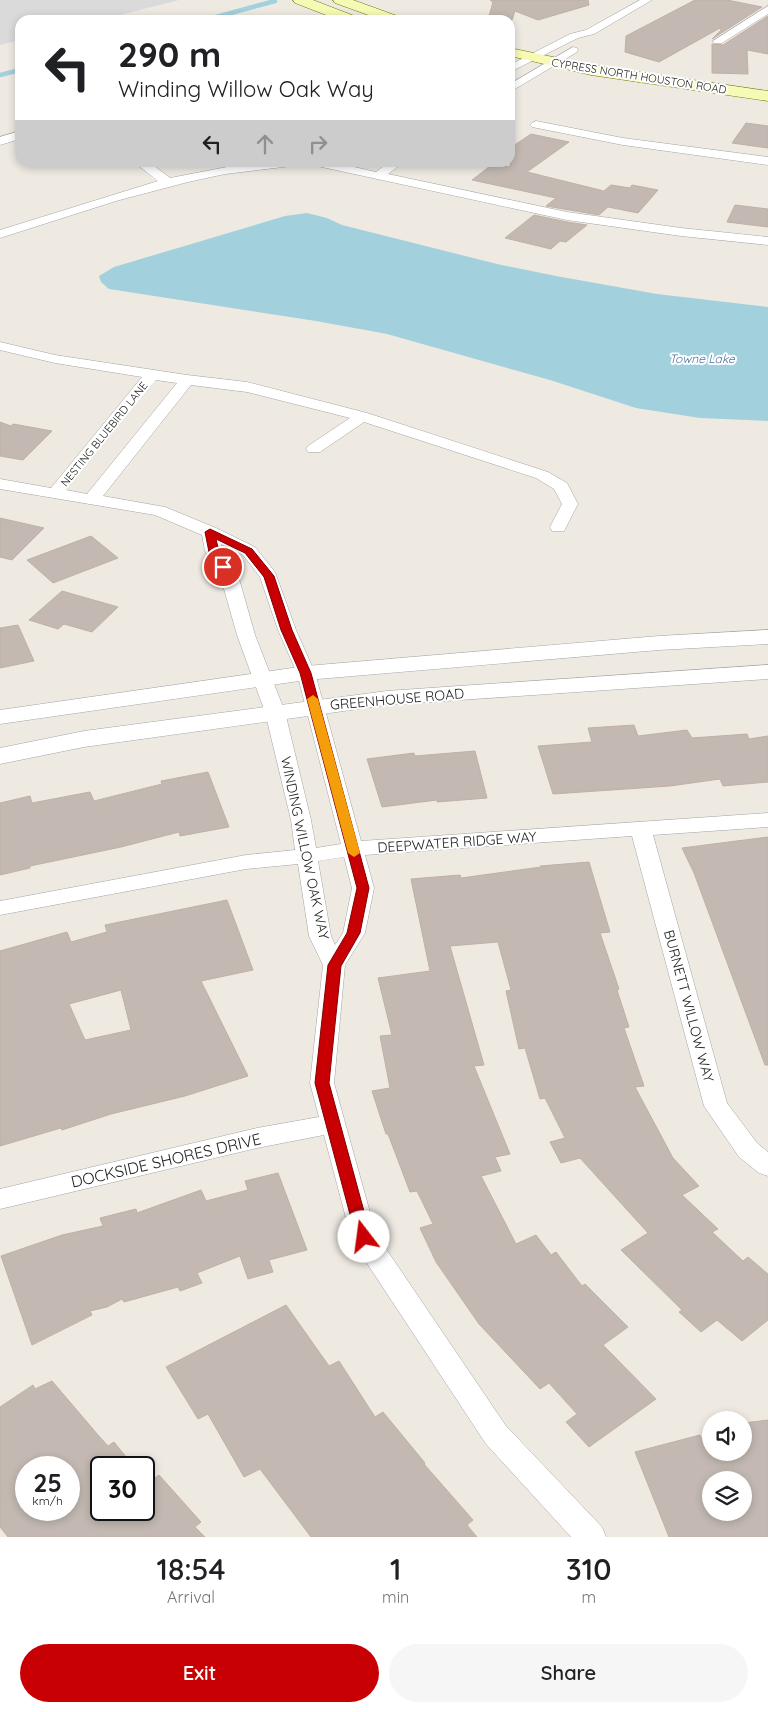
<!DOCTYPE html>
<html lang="en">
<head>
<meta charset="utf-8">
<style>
  body { margin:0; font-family:Quicksand,sans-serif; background:#f6f6f6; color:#202124; height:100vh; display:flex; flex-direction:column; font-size:19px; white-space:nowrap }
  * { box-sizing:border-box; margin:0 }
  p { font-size:16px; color:#757577 }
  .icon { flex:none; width:28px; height:28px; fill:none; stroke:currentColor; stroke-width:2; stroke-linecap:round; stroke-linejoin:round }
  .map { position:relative; height:1537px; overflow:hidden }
  .details { display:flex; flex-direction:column; background:#fff; flex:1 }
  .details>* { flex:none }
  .guide { position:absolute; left:15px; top:15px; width:500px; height:152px; border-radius:15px; box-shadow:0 2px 8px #0003; background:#fff; color:#202124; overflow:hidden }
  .tools { position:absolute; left:702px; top:1411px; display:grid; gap:10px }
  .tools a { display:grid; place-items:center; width:50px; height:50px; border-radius:50%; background:#fff; box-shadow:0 2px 8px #0003; font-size:25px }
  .speed { position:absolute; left:15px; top:1456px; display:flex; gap:10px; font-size:25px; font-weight:700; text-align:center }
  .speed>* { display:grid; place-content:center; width:65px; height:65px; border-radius:50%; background:#fff; box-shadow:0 2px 8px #0003; line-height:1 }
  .speed small { font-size:12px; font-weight:400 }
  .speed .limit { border:2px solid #111; border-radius:8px; background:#fff; color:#111 }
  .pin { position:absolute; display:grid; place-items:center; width:42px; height:42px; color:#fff; margin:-21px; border:2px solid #fff; border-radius:50%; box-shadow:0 1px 5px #0007 }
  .me { position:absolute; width:55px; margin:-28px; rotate:345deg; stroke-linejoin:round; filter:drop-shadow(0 0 4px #0008) }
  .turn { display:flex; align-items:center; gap:18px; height:105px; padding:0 20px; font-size:22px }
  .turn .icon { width:65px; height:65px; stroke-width:2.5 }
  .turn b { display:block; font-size:35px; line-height:42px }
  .lanes { display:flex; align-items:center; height:48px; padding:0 20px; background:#0003; justify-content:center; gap:25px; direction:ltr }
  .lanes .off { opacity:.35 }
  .eta { display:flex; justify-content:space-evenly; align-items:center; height:85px; text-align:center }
  .eta b { font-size:30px; font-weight:600; line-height:35px }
  .cta { display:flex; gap:10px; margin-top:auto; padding:10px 20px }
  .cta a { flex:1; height:58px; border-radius:30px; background:#c90003; color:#fff; font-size:20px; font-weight:600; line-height:58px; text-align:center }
  .cta a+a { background:#f6f6f6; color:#202124 }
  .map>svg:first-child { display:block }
  .residential { fill:#dbdada }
  .water { fill:#a2d0dd }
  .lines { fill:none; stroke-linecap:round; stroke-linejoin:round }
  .stream { stroke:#a2d0dd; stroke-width:4.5 }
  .building { fill:#c3b9b2; stroke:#c0b0a5; fill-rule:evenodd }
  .minor-casing { stroke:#a4a4a4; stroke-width:1 }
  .tertiary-casing { stroke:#a4a4a4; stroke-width:1 }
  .secondary-casing { stroke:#697404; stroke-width:1 }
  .minor { fill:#fff; fill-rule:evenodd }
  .tertiary { fill:#fff; fill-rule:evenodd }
  .secondary { fill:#f7fab5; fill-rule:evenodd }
  .route { fill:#c90003; stroke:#830002 }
  .slow { fill:#f59e0b }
  .labels { text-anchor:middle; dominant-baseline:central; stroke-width:4; stroke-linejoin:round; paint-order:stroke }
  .far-street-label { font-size:11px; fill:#1d1d1d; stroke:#fff }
  .far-water-label { font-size:12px; font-style:italic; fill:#4677a5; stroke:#fff }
  .street-label { font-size:14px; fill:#1d1d1d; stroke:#fff }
  .near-street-label { font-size:16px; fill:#1d1d1d; stroke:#fff }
</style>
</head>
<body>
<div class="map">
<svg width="768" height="1537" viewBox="0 0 768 1537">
  <rect width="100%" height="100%" fill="#eeeae2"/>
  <path class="residential" d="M 0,0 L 179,0 L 100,20 L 20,20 L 20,40 L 0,45 Z"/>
  <path class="water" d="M 307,213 L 327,218 L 342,225 L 497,264 L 556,276 L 657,294 L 768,307 L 768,421 L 700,418 L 636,408 L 550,380 L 387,334 L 316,321 L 109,289 L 101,282 L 99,276 L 114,267 L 285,216 Z"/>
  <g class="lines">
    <path class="stream" d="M 205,20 L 275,1
      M 0,75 L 20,70"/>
  </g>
  <path class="building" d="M 490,0 L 588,0 L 589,5 L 538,20 L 515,11 L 512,20 L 488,20 L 493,2 Z
    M 695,0 L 727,0 L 762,7 L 712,39 L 721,30 L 720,28 L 659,62 L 625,52 L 626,36 Z
    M 768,16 L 768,54 L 747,50 L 748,74 L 712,73 L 712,44 L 723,45 Z
    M 746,123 L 768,126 L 768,148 L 732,143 Z
    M 531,134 L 569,142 L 527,172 L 604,191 L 611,185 L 630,188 L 632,185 L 658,190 L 638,213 L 608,207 L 599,215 L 546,206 L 556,198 L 472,180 L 494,163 L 510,167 L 510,148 Z
    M 735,205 L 768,209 L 768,227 L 727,222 Z
    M 534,215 L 567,222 L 587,225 L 566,242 L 560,241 L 551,249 L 505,238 Z
    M 0,422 L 11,426 L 13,424 L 52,431 L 23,460 L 0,456 Z
    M 0,518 L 44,528 L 12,560 L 0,557 Z
    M 91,536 L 118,558 L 53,583 L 27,560 Z
    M 62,591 L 118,607 L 92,632 L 64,624 L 58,629 L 29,620 Z
    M 18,625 L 34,661 L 0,668 L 0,628 Z
    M 634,725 L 638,736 L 687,730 L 692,738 L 747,734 L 749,739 L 768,736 L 768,782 L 723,786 L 720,779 L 670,786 L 553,794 L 538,746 L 592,742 L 588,728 Z
    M 475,751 L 487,798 L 437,802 L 437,800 L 382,807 L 367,759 L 414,753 L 415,756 Z
    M 208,772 L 229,827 L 180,836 L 179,832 L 121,847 L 30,866 L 30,868 L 0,875 L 0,803 L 30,796 L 32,803 L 90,792 L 94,801 L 162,784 L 161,781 Z
    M 768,837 L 768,1065 L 765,1065 L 694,873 L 682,848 Z
    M 589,862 L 610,932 L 600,933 L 619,989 L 617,990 L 629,1027 L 624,1028 L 644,1086 L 635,1087 L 673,1158 L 699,1186 L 682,1195 L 718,1229 L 712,1232 L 743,1261 L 748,1257 L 768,1274 L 768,1320 L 742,1341 L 717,1320 L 701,1332 L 679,1312 L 682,1310 L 621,1250 L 648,1233 L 580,1158 L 561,1163 L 550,1142 L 565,1138 L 545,1098 L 540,1099 L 525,1048 L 519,1049 L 506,991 L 511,990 L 498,942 L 450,946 L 484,1065 L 474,1066 L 510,1154 L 495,1157 L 501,1171 L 481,1176 L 516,1244 L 536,1235 L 551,1255 L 556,1252 L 582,1286 L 585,1284 L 628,1327 L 603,1345 L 656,1399 L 589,1447 L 566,1422 L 577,1414 L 549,1383 L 540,1389 L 479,1324 L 436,1262 L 420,1228 L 433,1224 L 417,1191 L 410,1192 L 388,1134 L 386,1134 L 372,1091 L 390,1088 L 380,1036 L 392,1035 L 378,978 L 430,971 L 411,879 L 460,875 L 461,878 L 541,867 L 540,866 Z
    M 227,900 L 253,970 L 201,981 L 248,1076 L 185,1096 L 111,1114 L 62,1130 L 61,1128 L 0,1146 L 0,951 L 67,932 L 71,942 L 107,932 L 105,925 ZM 121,990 L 131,1030 L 85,1040 L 69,1004 Z
    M 278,1173 L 307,1250 L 269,1260 L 273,1272 L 248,1279 L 240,1256 L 197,1273 L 202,1283 L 180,1291 L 178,1287 L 124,1302 L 122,1299 L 107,1307 L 90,1311 L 92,1315 L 32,1345 L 1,1256 L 62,1235 L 103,1226 L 100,1218 L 136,1209 L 137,1213 L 201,1190 L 206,1201 L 248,1190 L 245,1181 Z
    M 286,1305 L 329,1366 L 339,1361 L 375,1417 L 383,1412 L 425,1463 L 424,1464 L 473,1520 L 467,1525 L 477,1537 L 311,1537 L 260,1469 L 244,1477 L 208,1414 L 198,1419 L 166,1367 Z
    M 52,1381 L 98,1435 L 108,1446 L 114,1442 L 135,1468 L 101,1468 L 101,1510 L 144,1510 L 144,1486 L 159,1475 L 201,1522 L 195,1527 L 205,1537 L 8,1537 L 0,1527 L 0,1407 L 33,1385 L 35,1389 ZM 26,1468 L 69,1468 L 69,1510 L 26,1510 Z
    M 768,1420 L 768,1537 L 669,1537 L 635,1452 L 700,1435 L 707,1452 L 744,1452 L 744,1423 ZM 711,1480 L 744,1480 L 744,1512 L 711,1512 Z"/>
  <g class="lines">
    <defs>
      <path id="minor" d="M 640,0 L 652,0 L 594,34 L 578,38 L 510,72 L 510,65 L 570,34 L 586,30 Z
        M 768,6 L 768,14 L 722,43 L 714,43 L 713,41 Z
        M 573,47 L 577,48 L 578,50 L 577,52 L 510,92 L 510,84 Z
        M 536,121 L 623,138 L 768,157 L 768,165 L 623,145 L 532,127 L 530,125 L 532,123 Z
        M 20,131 L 20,139 L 0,145 L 0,137 Z
        M 134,162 L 149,162 L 170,178 L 253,162 L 332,162 L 376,172 L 389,162 L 404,162 L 388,174 L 567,212 L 681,228 L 768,237 L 768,245 L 681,236 L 567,220 L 308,164 L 225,174 L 188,182 L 116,201 L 0,238 L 0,230 L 158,181 Z
        M 0,342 L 55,355 L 187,375 L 247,382 L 367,413 L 548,472 L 567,483 L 578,504 L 564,531 L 552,531 L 550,527 L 562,504 L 554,489 L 536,478 L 364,422 L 320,452 L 308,452 L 306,449 L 308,446 L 350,418 L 247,392 L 191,385 L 103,496 L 165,507 L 216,528 L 255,547 L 275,572 L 296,630 L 315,673 L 361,841 L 768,813 L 768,827 L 653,835 L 727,1103 L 757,1143 L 768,1152 L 768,1176 L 759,1173 L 739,1157 L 704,1106 L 632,836 L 365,855 L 374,888 L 365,933 L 345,965 L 334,1083 L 376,1234 L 506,1426 L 602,1527 L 606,1537 L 571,1537 L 486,1444 L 355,1245 L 351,1237 L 324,1135 L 257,1148 L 0,1209 L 0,1189 L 257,1128 L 319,1117 L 310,1083 L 323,965 L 309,936 L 298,864 L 246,869 L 0,915 L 0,901 L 246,855 L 295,850 L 291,820 L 265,712 L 237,635 L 222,582 L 205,551 L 202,535 L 155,515 L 0,489 L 0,479 L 51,488 L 142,377 L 55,363 L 0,350 ZM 156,380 L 177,383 L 87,494 L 66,490 ZM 221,544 L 243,555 L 260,577 L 278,630 L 297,673 L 341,844 L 316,848 L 311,820 L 285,712 L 255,635 L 240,582 L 223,551 ZM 344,857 L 352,888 L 343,933 L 335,945 L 331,936 L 318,861 Z"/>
      <path id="tertiary" d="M 768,630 L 768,644 L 659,650 L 306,680 L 0,724 L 0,710 L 306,666 L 659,636 Z
        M 768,665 L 768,679 L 387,705 L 84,747 L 0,764 L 0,748 L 84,731 L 387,691 Z"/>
      <path id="secondary" d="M 293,0 L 313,0 L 357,17 L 359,20 L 339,20 L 295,3 Z
        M 333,0 L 353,0 L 400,17 L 402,20 L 382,20 L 335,3 Z
        M 510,48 L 591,65 L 768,91 L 768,101 L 591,75 L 510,56 Z"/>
    </defs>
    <use href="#minor" class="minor-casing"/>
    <use href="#tertiary" class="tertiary-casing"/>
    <use href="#secondary" class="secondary-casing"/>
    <use href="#minor" class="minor"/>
    <use href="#tertiary" class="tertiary"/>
    <use href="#secondary" class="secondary"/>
  </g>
  <path class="route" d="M 210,529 L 252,549 L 274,576 L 292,630 L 311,673 L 369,888 L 360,933 L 341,966 L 329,1083 L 371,1237 L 369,1241 L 364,1243 L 358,1241 L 356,1237 L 315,1083 L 328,965 L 347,933 L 357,888 L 300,673 L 281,630 L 264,577 L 245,553 L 216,539 L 219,552 L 228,567 L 223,570 L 219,569 L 209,552 L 205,532 Z"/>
  <path class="slow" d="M 313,695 L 318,699 L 360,853 L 354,857 L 348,853 L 307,699 Z"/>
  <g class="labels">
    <g class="far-street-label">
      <text transform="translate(639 76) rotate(9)">CYPRESS NORTH HOUSTON ROAD</text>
      <text transform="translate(104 434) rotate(-51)">NESTING BLUEBIRD LANE</text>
    </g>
    <g class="far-water-label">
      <text x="702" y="358">Towne Lake</text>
    </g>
    <g class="street-label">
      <text transform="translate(397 699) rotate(-5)">GREENHOUSE ROAD</text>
      <text transform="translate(457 842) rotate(-4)">DEEPWATER RIDGE WAY</text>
      <text transform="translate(305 848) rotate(78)">WINDING WILLOW OAK WAY</text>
      <text transform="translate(689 1006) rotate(75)">BURNETT WILLOW WAY</text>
    </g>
    <g class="near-street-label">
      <text transform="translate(166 1160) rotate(-13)">DOCKSIDE SHORES DRIVE</text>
    </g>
  </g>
</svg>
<div class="tools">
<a><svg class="icon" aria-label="sound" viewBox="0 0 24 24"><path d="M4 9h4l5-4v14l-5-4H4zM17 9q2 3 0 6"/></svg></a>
<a><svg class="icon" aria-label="layers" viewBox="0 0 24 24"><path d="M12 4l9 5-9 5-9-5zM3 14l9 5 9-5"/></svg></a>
</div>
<div class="speed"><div>25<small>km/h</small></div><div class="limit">30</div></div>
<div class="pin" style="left:223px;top:567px;background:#d93025"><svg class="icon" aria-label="arrive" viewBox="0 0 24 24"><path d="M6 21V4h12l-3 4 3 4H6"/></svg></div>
<svg class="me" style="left:364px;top:1237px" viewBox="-20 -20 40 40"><circle r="19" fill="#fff"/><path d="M0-13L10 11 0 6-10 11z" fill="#c90003"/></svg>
<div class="guide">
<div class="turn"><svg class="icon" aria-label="left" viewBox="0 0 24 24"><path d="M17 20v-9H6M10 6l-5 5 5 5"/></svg><div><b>290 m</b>Winding Willow Oak Way</div></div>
<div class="lanes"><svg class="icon" aria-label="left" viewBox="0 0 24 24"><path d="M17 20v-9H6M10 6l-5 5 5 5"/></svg><svg class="icon off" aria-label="ahead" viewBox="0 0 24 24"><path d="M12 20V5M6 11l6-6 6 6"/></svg><svg class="icon off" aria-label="right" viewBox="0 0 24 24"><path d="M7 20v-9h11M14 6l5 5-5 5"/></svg></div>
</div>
</div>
<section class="details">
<div class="eta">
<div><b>18:54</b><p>Arrival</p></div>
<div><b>1</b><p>min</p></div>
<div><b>310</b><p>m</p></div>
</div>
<div class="cta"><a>Exit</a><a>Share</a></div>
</section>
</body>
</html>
